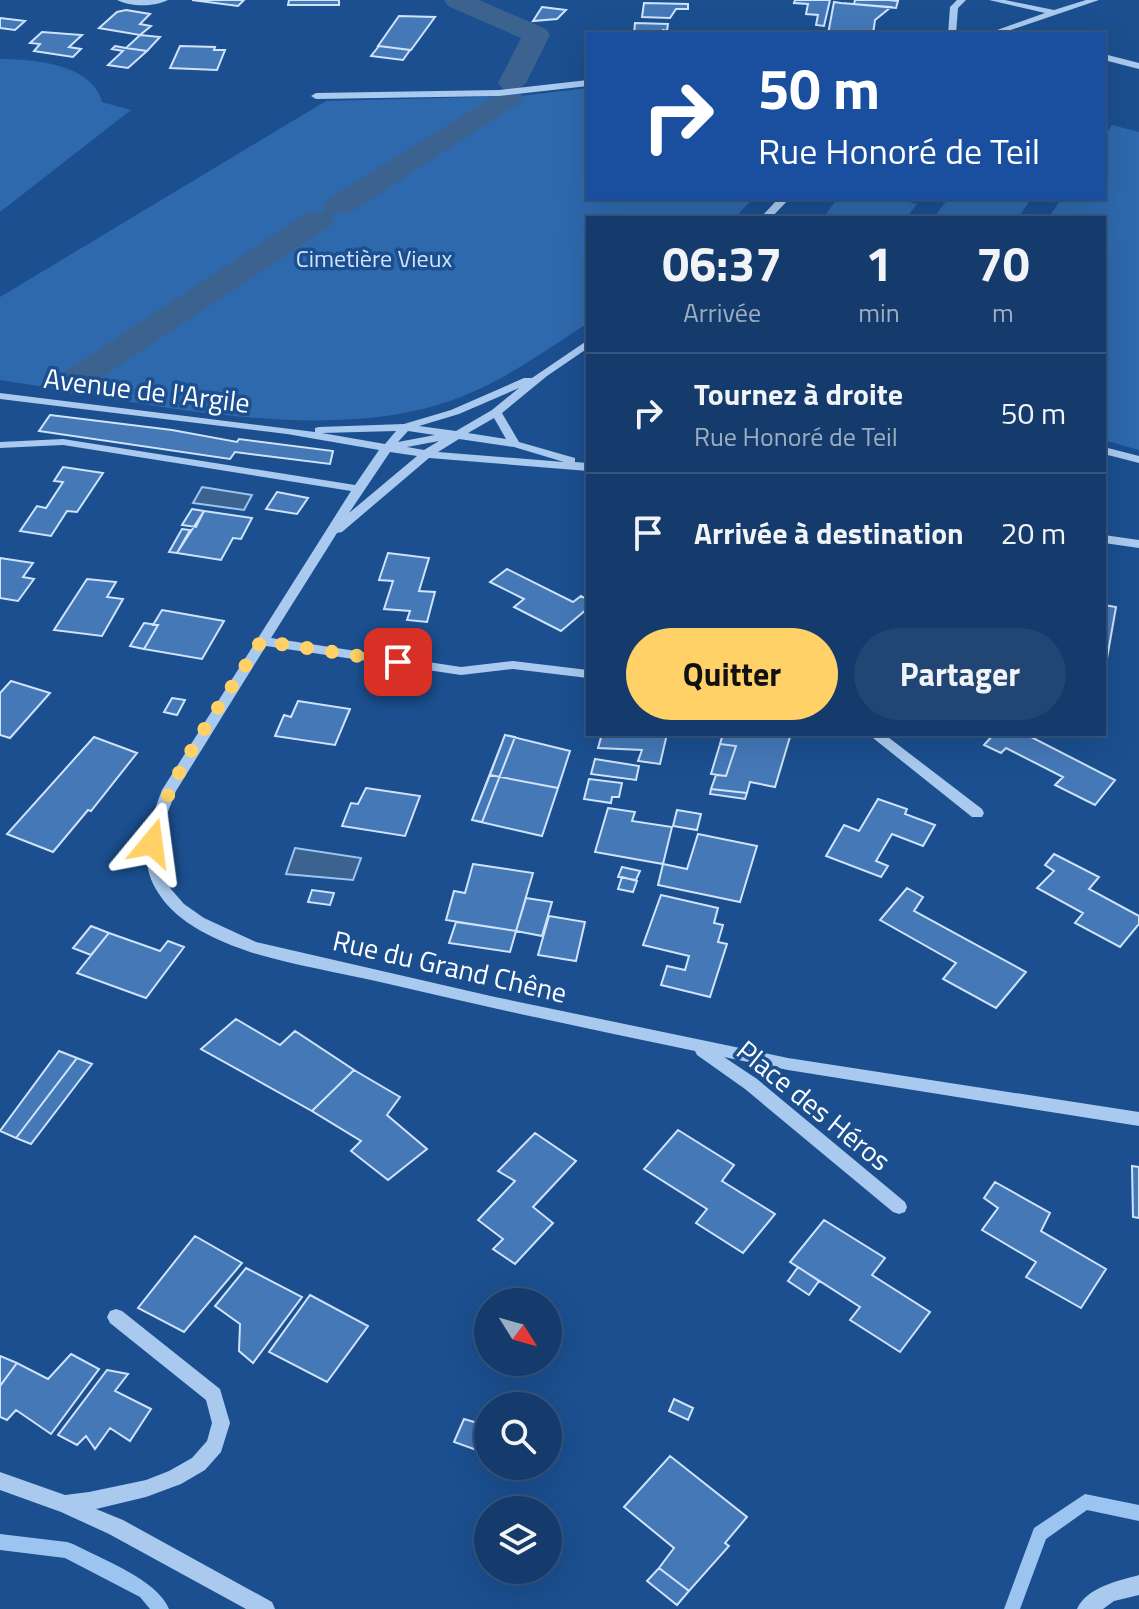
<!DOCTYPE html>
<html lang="fr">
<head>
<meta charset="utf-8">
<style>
  body { margin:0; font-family:"Titillium Web",sans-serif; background:#214673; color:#f1f3f6; height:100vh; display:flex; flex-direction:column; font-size:30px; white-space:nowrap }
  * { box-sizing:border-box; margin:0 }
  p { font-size:26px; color:#9dadc1 }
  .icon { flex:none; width:44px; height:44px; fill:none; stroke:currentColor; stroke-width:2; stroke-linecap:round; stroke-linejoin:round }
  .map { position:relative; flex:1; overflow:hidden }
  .details { position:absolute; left:586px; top:216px; width:520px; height:520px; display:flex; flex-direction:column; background:#143b6b; border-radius:0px; box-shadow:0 8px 32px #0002,0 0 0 2px #33557e }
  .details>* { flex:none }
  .guide { position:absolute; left:586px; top:32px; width:520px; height:168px; border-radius:0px; box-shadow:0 8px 32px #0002,0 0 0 2px #33557e; background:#1a4fa0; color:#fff; overflow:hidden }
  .needle { width:52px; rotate:127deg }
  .fabs { position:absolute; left:474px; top:1288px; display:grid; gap:16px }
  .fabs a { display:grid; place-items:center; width:88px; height:88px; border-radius:50%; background:#143b6b; box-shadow:0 8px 32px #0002,0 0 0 2px #33557e; font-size:40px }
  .pin { position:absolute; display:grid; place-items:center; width:68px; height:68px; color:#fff; margin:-34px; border-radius:16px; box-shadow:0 4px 12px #0006 }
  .me { position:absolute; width:88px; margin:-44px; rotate:16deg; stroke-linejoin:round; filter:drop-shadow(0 0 6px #0008) }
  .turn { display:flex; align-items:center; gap:28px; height:168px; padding:0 40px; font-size:36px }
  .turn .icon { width:104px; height:104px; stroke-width:2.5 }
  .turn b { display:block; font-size:56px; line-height:68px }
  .eta { display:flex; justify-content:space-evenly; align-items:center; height:136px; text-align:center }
  .eta b { font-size:48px; font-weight:700; line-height:56px }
  .action { display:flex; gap:16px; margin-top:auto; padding:16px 40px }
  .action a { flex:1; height:92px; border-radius:48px; background:#ffd166; color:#111; font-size:32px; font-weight:700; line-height:92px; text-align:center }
  .action a+a { background:#214673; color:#f1f3f6 }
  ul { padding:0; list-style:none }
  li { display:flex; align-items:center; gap:24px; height:120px; padding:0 40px; border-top:2px solid #33557e }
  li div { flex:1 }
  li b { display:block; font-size:30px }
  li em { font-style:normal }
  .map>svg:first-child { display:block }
  .green { fill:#2e69ad }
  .water { fill:#3c6290; stroke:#9cc4f0; stroke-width:2 }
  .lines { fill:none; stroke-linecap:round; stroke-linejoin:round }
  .stream { fill:#9cc4f0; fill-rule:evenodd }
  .canal { fill:#3c6290; fill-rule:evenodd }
  .building { fill:#4478b7; stroke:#cfe3fa; stroke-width:2 }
  .minor { fill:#a9c9ee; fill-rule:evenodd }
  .route { stroke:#ffd166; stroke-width:14; stroke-dasharray:0 25.2 }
  .labels { text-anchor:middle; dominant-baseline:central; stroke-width:7; stroke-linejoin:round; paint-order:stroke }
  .far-park-label { font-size:24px; fill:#cfe3fa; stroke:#1b4f8f }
  .street-label { font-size:28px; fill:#fff; stroke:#1b4f8f }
</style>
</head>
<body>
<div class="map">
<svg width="1139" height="1609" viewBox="0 0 1139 1609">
  <rect width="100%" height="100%" fill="#1b4f8f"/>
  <path class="green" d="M 0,59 C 33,59 93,64 102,102 L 131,110 L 0,212 Z
    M 588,88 L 588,198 L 753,198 L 735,218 L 588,218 L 588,323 C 549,348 511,376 468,394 C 336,451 138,401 0,380 L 0,297 L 326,101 L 520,96 Z
    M 1112,125 L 1139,132 L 1139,450 L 1104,440 L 1104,218 L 1048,218 L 1062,198 L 1104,198 L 1104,138 Z
    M 838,198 L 892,198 L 917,204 L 906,218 L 823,218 Z
    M 949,198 L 1032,198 L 1018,218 L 933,218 Z"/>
  <path class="water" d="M 202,487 L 252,495 L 244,510 L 193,503 Z
    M 295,848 L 361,858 L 353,880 L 286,874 Z"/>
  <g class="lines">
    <path class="stream" d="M 1085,1494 L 1139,1505 L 1139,1521 L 1087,1510 L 1046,1539 L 1020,1609 L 1004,1609 L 1034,1528 Z
      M 0,1534 L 67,1542 L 73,1544 C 101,1559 157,1579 169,1609 L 150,1609 L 140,1597 L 65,1558 L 0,1550 Z"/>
    <path class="canal" d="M 444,0 L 479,0 L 546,29 L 550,35 L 526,83 L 517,90 L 523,97 L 519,103 L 350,213 L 331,213 L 335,219 L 330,226 L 81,391 L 69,394 L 57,391 L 52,384 L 57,377 L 308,212 L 327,212 L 323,206 L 328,199 L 504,90 L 498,83 L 521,38 L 448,6 Z"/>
  </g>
  <path class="building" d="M 192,0 L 244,0 L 238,6 Z
    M 289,0 L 339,0 L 339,5 L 288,5 Z
    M 795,0 L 830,0 L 824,26 L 816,25 L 818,15 L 806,14 L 808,4 L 794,3 Z
    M 855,0 L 888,0 L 898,1 L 896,8 L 854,4 Z
    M 834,2 L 841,3 L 891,7 L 875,20 L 873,34 L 828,34 Z
    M 644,3 L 688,4 L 688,9 L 676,9 L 670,18 L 642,17 Z
    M 542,7 L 566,10 L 557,19 L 533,21 Z
    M 126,10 L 150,14 L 140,24 L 151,26 L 140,35 L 99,28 L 117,12 Z
    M 399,16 L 435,17 L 411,50 L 378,46 Z
    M 0,18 L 25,21 L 15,30 L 0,28 Z
    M 635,23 L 668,24 L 667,31 L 663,30 L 662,34 L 634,34 Z
    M 42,32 L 82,35 L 69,47 L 81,49 L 73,57 L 34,51 L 40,44 L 30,43 Z
    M 140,35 L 160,37 L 147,51 L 126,48 Z
    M 115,46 L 126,48 L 147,51 L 128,68 L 108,65 L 123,51 L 112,49 Z
    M 180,46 L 215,47 L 214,50 L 225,50 L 217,70 L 170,68 Z
    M 379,46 L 410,50 L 403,60 L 371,56 Z
    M 50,415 L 172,430 L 237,442 L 239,439 L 333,451 L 330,464 L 235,452 L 230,459 L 39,431 Z
    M 63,467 L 103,473 L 77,512 L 67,511 L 51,536 L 20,531 L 37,506 L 46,508 L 63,482 L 54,481 Z
    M 277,492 L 308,498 L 297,514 L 266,509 Z
    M 192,509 L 204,511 L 196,527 L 182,525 Z
    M 204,511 L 252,518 L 241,539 L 233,538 L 221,560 L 177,553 Z
    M 182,529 L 190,530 L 177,553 L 169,552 Z
    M 388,553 L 429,558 L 419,591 L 435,592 L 427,622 L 407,620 L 410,611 L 384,609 L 393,581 L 379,580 Z
    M 0,558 L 33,563 L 23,577 L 34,579 L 18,601 L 0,598 Z
    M 507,569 L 573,602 L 581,596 L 588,600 L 588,608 L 561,631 L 514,607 L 524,599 L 490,582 Z
    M 87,579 L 116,582 L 107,597 L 123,599 L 102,636 L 54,630 Z
    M 1104,605 L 1116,607 L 1105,670 L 1104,670 Z
    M 162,610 L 224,621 L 202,659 L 144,649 L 158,625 L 153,625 Z
    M 144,623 L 158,625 L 144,649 L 130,646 Z
    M 11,681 L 50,693 L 10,738 L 0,735 L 0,693 Z
    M 172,698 L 185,700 L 177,715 L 164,712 Z
    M 298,701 L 350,709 L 335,745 L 275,736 L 284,715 L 291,717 Z
    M 602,734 L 667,734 L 660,764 L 638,761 L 642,750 L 598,748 Z
    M 723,734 L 790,737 L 775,787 L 750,782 L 747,793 L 711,789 L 716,775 L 726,776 L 736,746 L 720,744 Z
    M 994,734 L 1031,734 L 1029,736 L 1115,780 L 1095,805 L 1055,785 L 1063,777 L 1006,748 L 1001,753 L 984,745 Z
    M 505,735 L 515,737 L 482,822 L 472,820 Z
    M 505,735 L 570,751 L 558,788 L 490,775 Z
    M 94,737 L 137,753 L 91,811 L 88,810 L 53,852 L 7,834 Z
    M 720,744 L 736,746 L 726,776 L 711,774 Z
    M 595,759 L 639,766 L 636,780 L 591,774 Z
    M 490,775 L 558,788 L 542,836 L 472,820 Z
    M 589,779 L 622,783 L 619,797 L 612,797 L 611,803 L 584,799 Z
    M 366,788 L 420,796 L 405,836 L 342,826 L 351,803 L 358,804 Z
    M 711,789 L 747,793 L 745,799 L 710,794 Z
    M 878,799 L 907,809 L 905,814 L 935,825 L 923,846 L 892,834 L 876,861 L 888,866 L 881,877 L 826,856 L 844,825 L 859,831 Z
    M 608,808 L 635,812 L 632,821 L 672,827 L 663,864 L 595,852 Z
    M 677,810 L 701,814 L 697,830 L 673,826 Z
    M 698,834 L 757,846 L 740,902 L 658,885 L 663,864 L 687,869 Z
    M 1054,854 L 1099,877 L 1089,889 L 1139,916 L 1139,924 L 1120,947 L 1075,923 L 1083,913 L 1037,888 L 1054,871 L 1045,865 Z
    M 473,864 L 533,873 L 516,931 L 446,920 L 454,891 L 465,893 Z
    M 622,867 L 640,871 L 636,880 L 618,877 Z
    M 622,877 L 637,881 L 633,892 L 618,889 Z
    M 907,888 L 923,897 L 914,911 L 1026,972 L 996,1008 L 943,979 L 956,963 L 880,920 Z
    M 312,890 L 334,893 L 330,905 L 308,902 Z
    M 661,895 L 718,908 L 714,923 L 723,925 L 718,942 L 727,944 L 710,997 L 661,985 L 667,966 L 685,970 L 689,956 L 643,945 Z
    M 526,898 L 552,902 L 542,936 L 516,931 Z
    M 549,916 L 585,922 L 576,961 L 538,955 Z
    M 456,922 L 516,931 L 510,952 L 449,943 Z
    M 91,926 L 109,933 L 91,955 L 73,948 Z
    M 109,933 L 160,951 L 168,941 L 184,947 L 146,998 L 77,973 Z
    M 236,1019 L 280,1045 L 295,1031 L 354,1070 L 312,1111 L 201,1049 Z
    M 59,1051 L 77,1058 L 16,1138 L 0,1131 Z
    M 77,1058 L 92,1064 L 31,1144 L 16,1138 Z
    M 354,1070 L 400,1097 L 387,1115 L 427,1149 L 388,1180 L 351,1151 L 361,1141 L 312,1111 Z
    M 678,1130 L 734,1165 L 722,1181 L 775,1214 L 743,1253 L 696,1223 L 707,1209 L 644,1169 Z
    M 535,1133 L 576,1161 L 533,1207 L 553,1223 L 515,1264 L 493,1249 L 503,1239 L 478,1220 L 515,1181 L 498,1171 Z
    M 1132,1166 L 1139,1167 L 1139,1218 L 1133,1217 Z
    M 995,1182 L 1050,1213 L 1041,1231 L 1106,1269 L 1081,1308 L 1026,1277 L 1036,1262 L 982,1230 L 998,1208 L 984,1198 Z
    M 824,1220 L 885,1258 L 872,1275 L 930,1312 L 900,1352 L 850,1320 L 860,1307 L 790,1262 Z
    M 195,1236 L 242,1263 L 184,1332 L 138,1308 Z
    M 798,1267 L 819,1281 L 809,1295 L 788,1281 Z
    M 246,1268 L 302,1297 L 253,1363 L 239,1351 L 240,1324 L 215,1306 Z
    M 310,1295 L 368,1326 L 327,1382 L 269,1352 Z
    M 71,1354 L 99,1369 L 51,1434 L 16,1410 L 7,1420 L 0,1417 L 0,1386 L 17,1363 L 48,1379 Z
    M 0,1356 L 17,1363 L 0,1386 Z
    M 107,1370 L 128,1374 L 115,1391 L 151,1409 L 130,1441 L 110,1428 L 95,1449 L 86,1436 L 77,1445 L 58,1435 Z
    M 674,1399 L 693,1408 L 688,1420 L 669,1411 Z
    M 464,1419 L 488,1426 L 488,1454 L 454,1442 Z
    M 670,1456 L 747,1517 L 725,1543 L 729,1546 L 689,1591 L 659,1568 L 674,1548 L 624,1507 Z
    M 659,1568 L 689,1591 L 677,1605 L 647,1581 Z"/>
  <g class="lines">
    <path class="minor" d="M 117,0 L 168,0 C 154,7 131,7 117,0 Z
      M 957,0 L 966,0 L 958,8 L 956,34 L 948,34 L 950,7 Z
      M 989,0 L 1005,0 L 1054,10 L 1086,0 L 1099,0 L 999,34 L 986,34 L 1045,13 Z
      M 1104,54 L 1139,63 L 1139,69 L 1104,60 Z
      M 588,80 L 588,86 L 499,96 L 316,99 L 311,96 L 316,93 L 499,90 Z
      M 779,198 L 790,198 L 771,218 L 760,218 Z
      M 588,340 L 588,348 L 547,376 L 502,413 L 519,442 L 575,458 L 575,462 L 588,463 L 588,471 L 429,458 L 342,532 L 337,533 L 271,638 L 461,667 L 513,661 L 588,670 L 588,678 L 513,669 L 461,675 L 266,646 L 176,791 L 164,822 L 160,849 L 162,872 L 170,888 L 184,904 L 204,918 L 256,942 L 495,997 L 788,1058 L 1139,1112 L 1139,1126 L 788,1070 L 724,1057 L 757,1079 L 905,1202 L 907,1207 L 905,1212 L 899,1214 L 893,1212 L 745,1089 L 697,1055 L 695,1051 C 590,1029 485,1007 380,982 C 337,972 292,965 250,952 C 218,941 178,924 159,894 C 136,861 149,824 162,790 L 351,491 L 63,445 L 0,448 L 0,442 L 63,439 L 355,485 L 379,450 L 287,434 L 0,399 L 0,393 L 315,432 L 315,428 L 319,427 L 404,424 L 451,410 L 524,378 L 532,378 ZM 519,388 L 492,410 L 456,431 L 419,426 L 459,414 ZM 494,418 L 506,439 L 468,433 ZM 396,431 L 385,444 L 322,433 ZM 408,431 L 435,435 L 398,442 ZM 459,439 L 514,447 L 564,462 L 438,452 ZM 439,441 L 424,450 L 407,447 ZM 390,452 L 417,456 L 349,513 Z
      M 1104,447 L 1139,456 L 1139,463 L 1104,454 Z
      M 1104,535 L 1139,540 L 1139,548 L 1104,543 Z
      M 868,734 L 884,734 L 982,809 L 984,813 L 982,817 L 972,817 Z
      M 116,1309 L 122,1311 L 220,1389 L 230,1423 L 221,1452 L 205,1470 L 181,1484 L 146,1497 L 96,1509 L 123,1520 L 272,1602 L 275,1609 L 246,1609 L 109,1534 L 61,1512 L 0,1490 L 0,1472 L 65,1495 L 89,1492 L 146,1480 L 169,1471 L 192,1458 L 207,1441 L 212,1423 L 206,1400 L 110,1323 L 107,1317 L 110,1311 Z
      M 1139,1575 L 1139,1595 L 1114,1601 L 1103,1609 L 1077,1609 C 1087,1587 1118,1581 1139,1575 Z"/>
  </g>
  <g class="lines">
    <path class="route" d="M 152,843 C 167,774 224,702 261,641 L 398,662"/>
  </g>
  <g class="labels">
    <g class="far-park-label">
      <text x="374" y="258">Cimetière Vieux</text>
    </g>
    <g class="street-label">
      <text transform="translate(147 390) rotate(7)">Avenue de l'Argile</text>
      <text transform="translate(450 966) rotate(13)">Rue du Grand Chêne</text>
      <text transform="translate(814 1105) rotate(39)">Place des Héros</text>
    </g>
  </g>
</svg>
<div class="fabs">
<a><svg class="needle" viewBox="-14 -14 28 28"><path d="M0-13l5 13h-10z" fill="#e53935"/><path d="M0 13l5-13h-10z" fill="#9dadc1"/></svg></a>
<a><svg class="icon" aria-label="search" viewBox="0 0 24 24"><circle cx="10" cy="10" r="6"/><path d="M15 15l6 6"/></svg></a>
<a><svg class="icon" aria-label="layers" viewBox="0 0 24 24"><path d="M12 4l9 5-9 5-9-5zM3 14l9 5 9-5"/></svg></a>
</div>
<div class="pin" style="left:398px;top:662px;background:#d93025"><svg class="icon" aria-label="arrive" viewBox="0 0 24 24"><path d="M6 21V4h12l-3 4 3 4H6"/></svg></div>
<svg class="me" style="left:152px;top:843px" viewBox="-20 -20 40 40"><path d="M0-17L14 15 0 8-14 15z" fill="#ffd166" stroke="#fff" stroke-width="4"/></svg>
<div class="guide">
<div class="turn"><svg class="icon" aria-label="right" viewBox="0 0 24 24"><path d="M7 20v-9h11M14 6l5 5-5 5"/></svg><div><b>50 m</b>Rue Honoré de Teil</div></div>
</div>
<section class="details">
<div class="eta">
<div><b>06:37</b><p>Arrivée</p></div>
<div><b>1</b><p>min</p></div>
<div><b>70</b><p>m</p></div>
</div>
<ul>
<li><svg class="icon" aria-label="right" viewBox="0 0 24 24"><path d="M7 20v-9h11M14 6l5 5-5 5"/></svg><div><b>Tournez à droite</b><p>Rue Honoré de Teil</p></div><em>50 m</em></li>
<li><svg class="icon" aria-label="arrive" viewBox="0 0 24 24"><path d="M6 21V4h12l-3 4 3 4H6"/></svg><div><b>Arrivée à destination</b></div><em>20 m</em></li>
</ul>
<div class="action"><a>Quitter</a><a>Partager</a></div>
</section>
</div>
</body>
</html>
